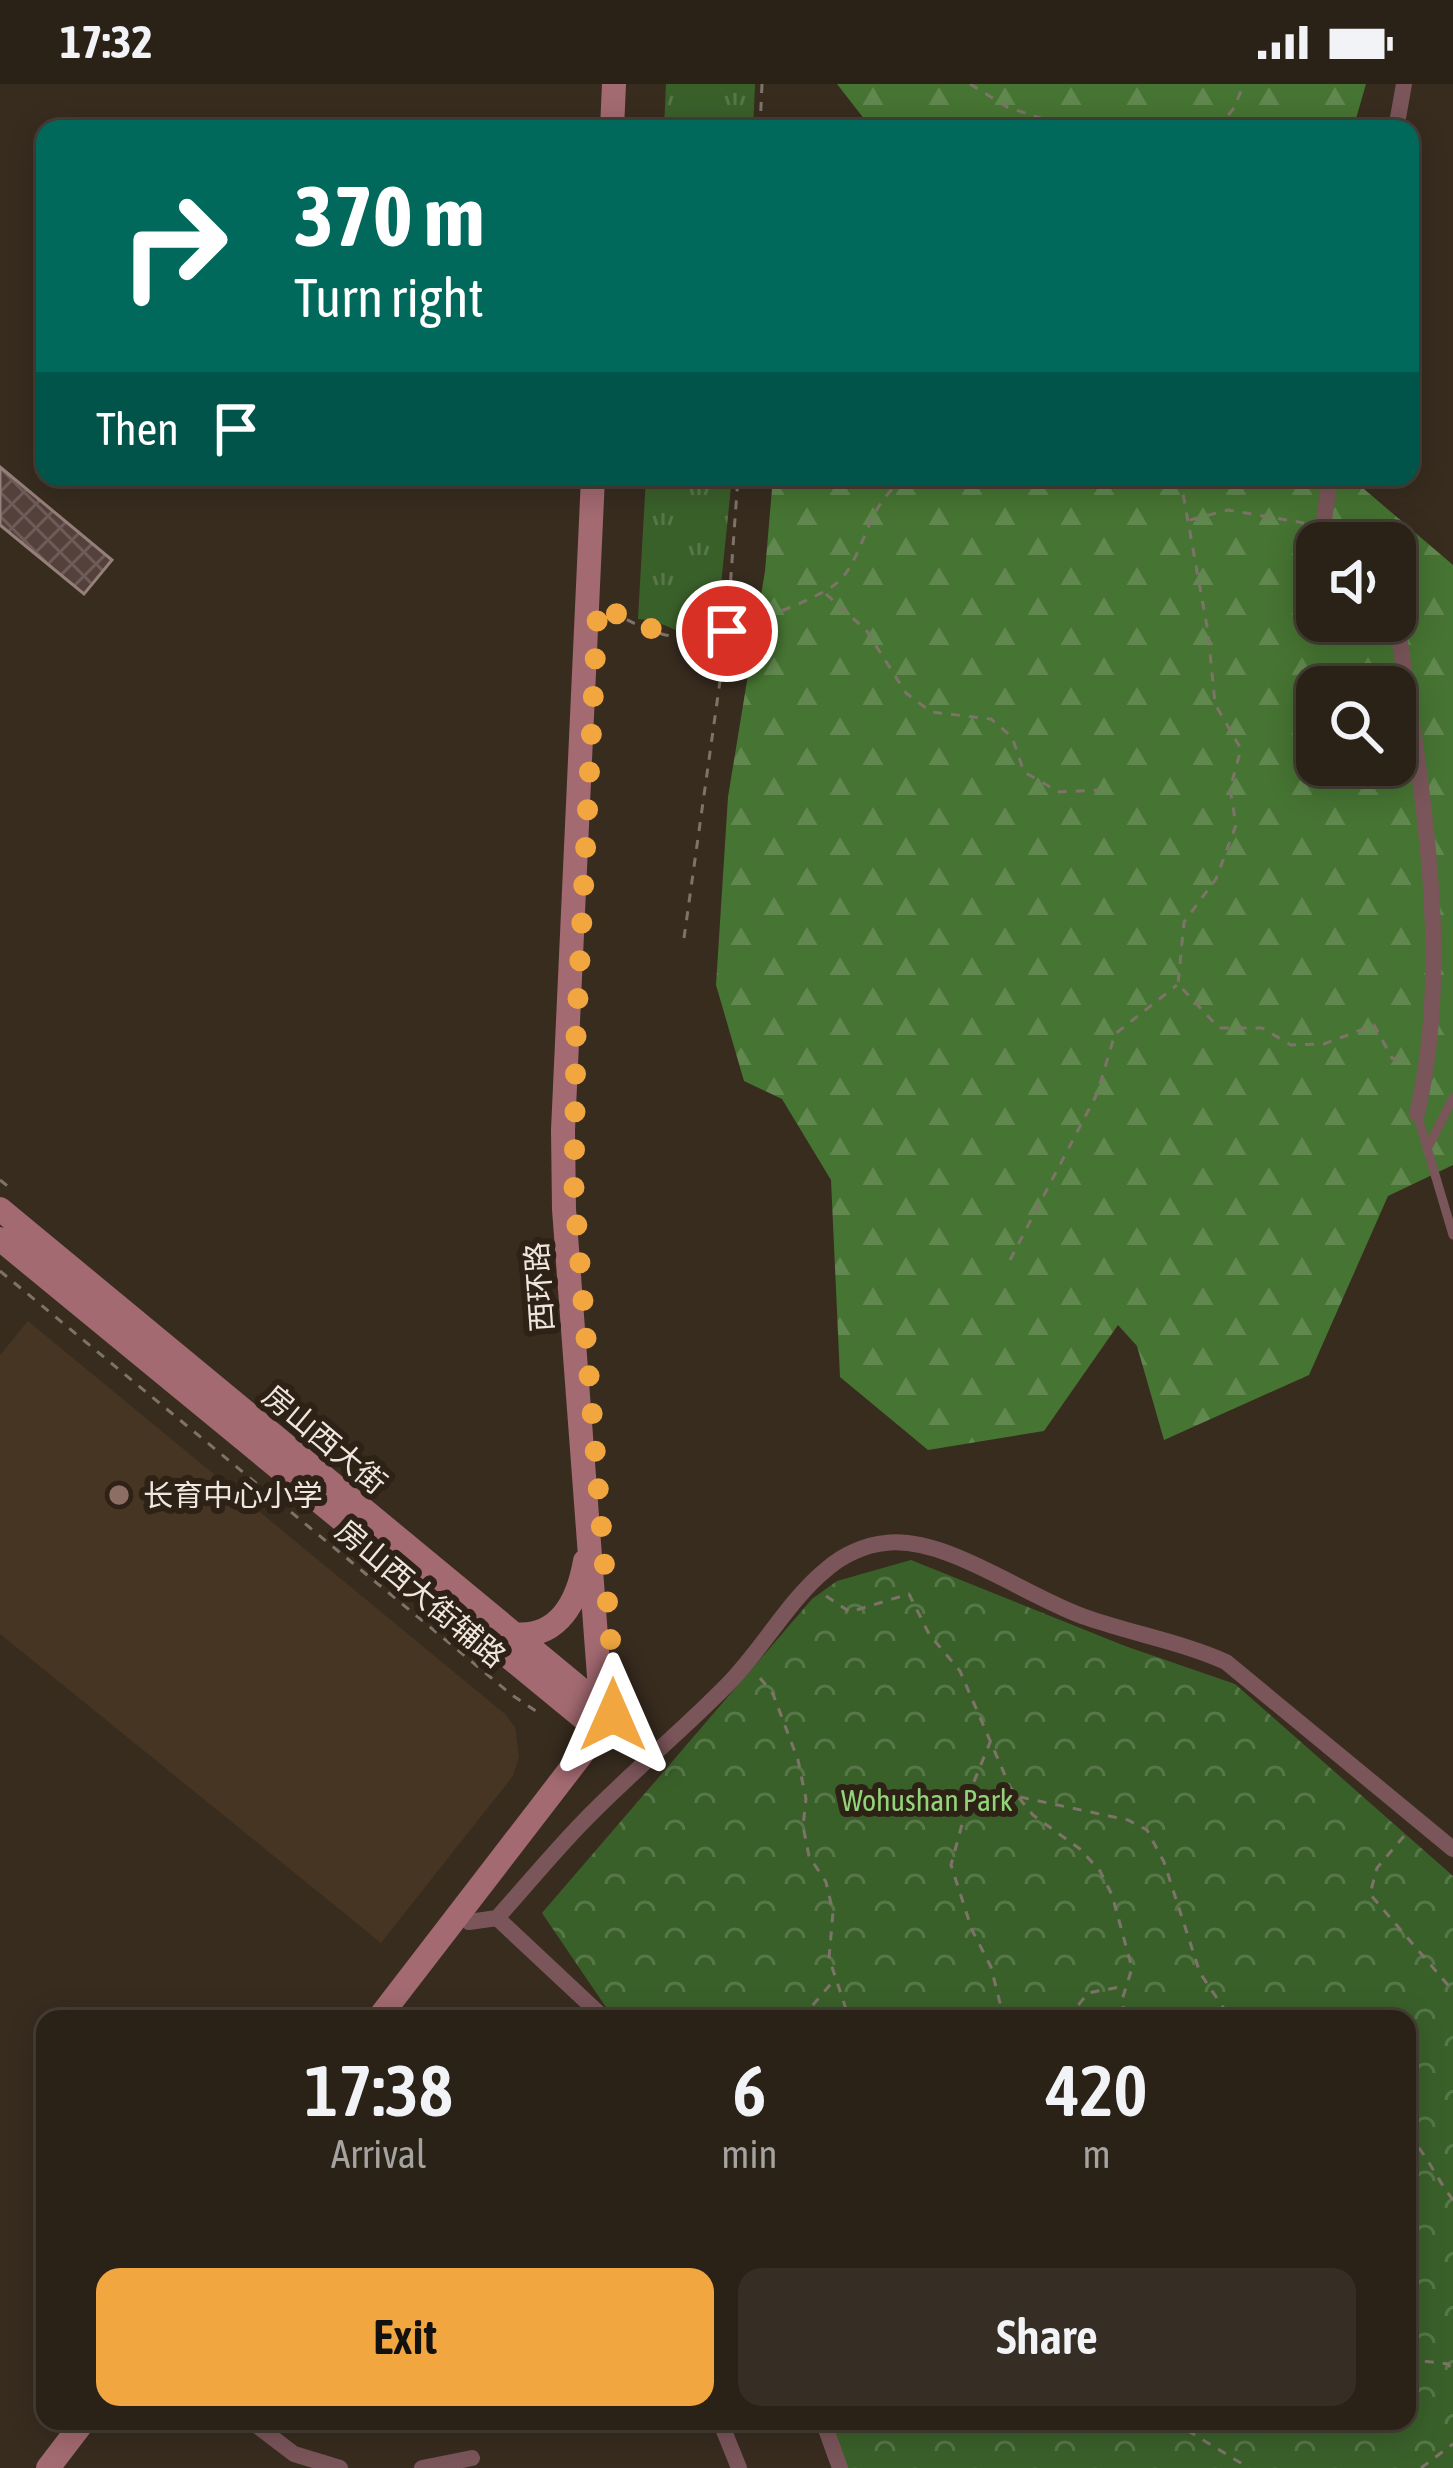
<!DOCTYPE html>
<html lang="en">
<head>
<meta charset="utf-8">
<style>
  body { margin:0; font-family:"Asap Condensed","Noto Sans SC",sans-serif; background:#362e24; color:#f1f3f6; height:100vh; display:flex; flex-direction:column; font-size:45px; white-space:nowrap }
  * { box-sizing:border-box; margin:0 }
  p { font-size:39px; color:#a5a3a1 }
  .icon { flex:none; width:66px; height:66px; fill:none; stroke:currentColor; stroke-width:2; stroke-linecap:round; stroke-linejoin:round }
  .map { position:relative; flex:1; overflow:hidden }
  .drawer { position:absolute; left:36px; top:1926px; width:1380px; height:420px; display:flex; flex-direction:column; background:#2a2117; border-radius:24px; box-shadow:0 6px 30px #0003,0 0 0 3px #463e36 }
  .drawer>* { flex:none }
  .top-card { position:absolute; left:36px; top:36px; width:1383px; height:366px; border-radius:24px; box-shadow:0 6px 30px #0003,0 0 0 3px #463e36; background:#00695c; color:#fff; overflow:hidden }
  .tools { position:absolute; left:1296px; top:438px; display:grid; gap:24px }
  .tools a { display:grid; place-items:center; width:120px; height:120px; border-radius:24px; background:#2a2117; box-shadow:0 6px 30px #0003,0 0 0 3px #463e36; font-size:60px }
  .pin { position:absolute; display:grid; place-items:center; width:102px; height:102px; color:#fff; margin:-51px; border:6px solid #fff; border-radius:50%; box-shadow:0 3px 12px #0007 }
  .me { position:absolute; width:132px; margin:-66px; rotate:0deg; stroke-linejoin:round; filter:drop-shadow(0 0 9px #0008) }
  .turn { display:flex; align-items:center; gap:42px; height:252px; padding:0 60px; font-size:54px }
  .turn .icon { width:156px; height:156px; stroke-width:2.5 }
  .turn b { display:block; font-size:84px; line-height:102px }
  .then { display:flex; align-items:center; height:114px; padding:0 60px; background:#0003; gap:24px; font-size:45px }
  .eta { display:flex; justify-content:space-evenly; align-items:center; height:204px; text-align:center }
  .eta b { font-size:72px; font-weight:600; line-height:84px }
  .primary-button { display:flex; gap:24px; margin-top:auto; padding:24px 60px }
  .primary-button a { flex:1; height:138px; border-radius:24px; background:#f1a640; color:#111; font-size:48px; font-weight:600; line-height:138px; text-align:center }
  .primary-button a+a { background:#362e24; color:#f1f3f6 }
  .status { display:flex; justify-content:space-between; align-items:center; height:84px; padding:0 60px; background:#2a2117; direction:ltr }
  .status svg { height:33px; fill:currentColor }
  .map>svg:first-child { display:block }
  .built { fill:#453522 }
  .grass { fill:url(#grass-tufts) }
  .forest { fill:url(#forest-firs); fill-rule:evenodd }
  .park { fill:url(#park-crowns) }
  .building { fill:url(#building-cross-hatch); stroke:#957f7a; stroke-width:3 }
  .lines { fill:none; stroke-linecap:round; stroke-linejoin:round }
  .path { stroke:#7e7368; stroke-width:3; stroke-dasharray:9 9; stroke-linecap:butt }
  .lane { stroke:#7a555a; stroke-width:9 }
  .street { stroke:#7a555a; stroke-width:16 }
  .secondary { stroke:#a36a71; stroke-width:24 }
  .route { stroke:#f1a640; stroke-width:21; stroke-dasharray:0 37.8 }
  .education-dot { fill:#8d6e63; stroke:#2e2216; stroke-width:4.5 }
  .labels { text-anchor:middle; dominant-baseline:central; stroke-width:12; stroke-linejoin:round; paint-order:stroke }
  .street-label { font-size:30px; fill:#efe7df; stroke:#2e2216 }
  .poi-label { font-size:30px; fill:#efe7df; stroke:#2e2216; text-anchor:start }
  .park-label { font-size:30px; fill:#92d479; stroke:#2e2216 }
</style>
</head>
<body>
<div class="status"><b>17:32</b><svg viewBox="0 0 49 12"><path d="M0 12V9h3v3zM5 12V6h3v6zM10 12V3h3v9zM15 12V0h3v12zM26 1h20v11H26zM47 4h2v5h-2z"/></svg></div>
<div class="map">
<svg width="1453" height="2384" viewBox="0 0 1453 2384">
  <defs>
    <pattern id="grass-tufts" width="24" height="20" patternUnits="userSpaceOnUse" patternTransform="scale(3)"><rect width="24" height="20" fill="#3a602a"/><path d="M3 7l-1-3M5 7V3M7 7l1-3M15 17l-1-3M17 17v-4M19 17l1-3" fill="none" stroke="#577748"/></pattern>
    <pattern id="forest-firs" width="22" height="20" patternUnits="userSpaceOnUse" patternTransform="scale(3)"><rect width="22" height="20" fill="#467432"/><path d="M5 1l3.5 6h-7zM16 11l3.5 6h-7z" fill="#61884f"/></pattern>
    <pattern id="park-crowns" width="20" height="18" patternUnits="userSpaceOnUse" patternTransform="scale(3)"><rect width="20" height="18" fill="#3a602a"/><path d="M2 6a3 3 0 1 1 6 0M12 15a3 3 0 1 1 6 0" fill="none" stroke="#577748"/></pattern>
    <pattern id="building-cross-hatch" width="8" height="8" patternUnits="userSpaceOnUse" patternTransform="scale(3)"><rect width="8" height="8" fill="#54413c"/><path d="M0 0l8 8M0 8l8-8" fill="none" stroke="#6d5c58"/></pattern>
  </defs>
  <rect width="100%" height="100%" fill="#382c1f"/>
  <path class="built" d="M 28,1237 L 505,1630 L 515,1643 L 519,1673 L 513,1692 L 381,1859 L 0,1550 L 0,1271 Z"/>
  <path class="grass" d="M 666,0 L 755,0 L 753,45 L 664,45 Z
    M 646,393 L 732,393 L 717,540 C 668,557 679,539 638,535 Z"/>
  <path class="forest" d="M 837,0 L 1366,0 L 1353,45 L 872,45 Z
    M 773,393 L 1350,393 L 1453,481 L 1453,1081 L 1388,1112 L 1309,1291 L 1164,1356 L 1137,1262 L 1118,1241 L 1044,1347 L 928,1366 L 840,1293 L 831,1096 L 782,1015 L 744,997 L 716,901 L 728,713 L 765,487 ZM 1317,459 L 1395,459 L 1395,537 L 1317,537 ZM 1317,603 L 1395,603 L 1395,681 L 1317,681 Z"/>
  <path class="park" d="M 911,1476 L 1125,1562 L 1235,1600 L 1453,1792 L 1453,2384 L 844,2384 L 826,2337 L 1407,2337 L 1407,1935 L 614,1935 L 542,1829 L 812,1515 L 837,1497 Z"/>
  <path class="building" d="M 0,383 L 112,476 L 84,510 L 0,441 Z"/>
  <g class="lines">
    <path class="path" d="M 970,0 L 1007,23 L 1074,45
      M 760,45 L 762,0
      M 1217,45 L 1234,24 L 1244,0
      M 1180,393 L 1208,548 L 1215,620 L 1241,665 L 1230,705 L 1236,741 L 1216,795 L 1184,838 L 1178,900 L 1219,944 L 1262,944 L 1291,961 L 1324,960 L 1374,941 L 1392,974 L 1405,978
      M 1190,436 L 1228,426 L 1304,439
      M 826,510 L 866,546 L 906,609 L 931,628 L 991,635 L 1012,653 L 1024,688 L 1059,708 L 1100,706
      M 611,527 C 631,538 656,552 680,553 C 710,554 825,517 843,493 C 862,469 867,434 887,411 C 892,404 902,398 908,393
      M 684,854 L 727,547 L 738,393
      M 0,1096 L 10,1104
      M 1010,1176 L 1097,1010 L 1115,950 L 1177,901
      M 0,1187 L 512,1611 L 542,1631
      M 826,1512 L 850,1528 L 909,1510 L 929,1550 L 960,1587 L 1010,1703 L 1033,1731 L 1080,1765 L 1100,1787 L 1112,1811 L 1132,1884 L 1122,1916 L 1125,1935
      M 760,1594 L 773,1610 L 798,1676 L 806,1715 L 803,1742 L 809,1772 L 826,1798 L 833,1828 L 829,1874 L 846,1925 L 862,1935
      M 991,1656 L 973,1700 L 951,1781 L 972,1846 L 991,1883 L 1004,1935
      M 1020,1713 L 1128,1736 L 1147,1746 L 1164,1778 L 1200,1889 L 1231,1935
      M 1404,1752 L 1377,1784 L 1370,1810 L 1453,1907
      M 801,1935 L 835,1895
      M 1067,1935 L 1088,1909 L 1125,1902
      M 1407,2050 C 1427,2070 1436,2094 1453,2116
      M 1407,2275 L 1448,2280 L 1453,2288
      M 1172,2337 L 1249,2384
      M 1421,2384 L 1453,2360"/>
    <path class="lane" d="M 1417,1030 L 1453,1151
      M 1427,1065 L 1453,1014"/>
    <path class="street" d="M 1396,45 L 1404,0
      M 1330,393 L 1324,436 L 1339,459
      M 1389,537 L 1399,552 C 1422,706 1453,877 1417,1030
      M 497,1834 L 605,1935
      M 469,1838 L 497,1834 C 525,1803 552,1770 582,1739 C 628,1691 680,1649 727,1601 C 763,1565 788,1516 828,1484 C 843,1471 865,1461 885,1459 C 946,1451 1029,1515 1088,1534 C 1134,1550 1181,1558 1226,1578 L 1453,1765
      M 251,2337 L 294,2370 L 340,2384
      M 720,2337 L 739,2384
      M 823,2337 L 840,2384
      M 422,2384 L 472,2374"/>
    <path class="secondary" d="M 612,45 L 614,0
      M 0,1125 L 606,1626
      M 0,1155 L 605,1652
      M 514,1550 C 559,1555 578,1516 585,1477
      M 378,1935 L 585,1666 L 598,1637 L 601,1619 L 564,1125 L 563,1046 L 593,393
      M 48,2384 L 84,2337"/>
  </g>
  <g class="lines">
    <path class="route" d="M 613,1631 L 614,1598 L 574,1106 L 576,953 L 598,520 C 646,546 672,557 727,547"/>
  </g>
  <circle class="education-dot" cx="119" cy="1411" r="12"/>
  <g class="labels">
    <g class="street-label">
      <text transform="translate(539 1203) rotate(-94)">西环路</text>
      <text transform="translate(325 1355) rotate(40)">房山西大街</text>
      <text transform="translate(421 1509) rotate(40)">房山西大街辅路</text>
    </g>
    <g class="poi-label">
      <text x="143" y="1411">长育中心小学</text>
    </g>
    <g class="park-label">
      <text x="927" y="1716">Wohushan Park</text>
    </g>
  </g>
</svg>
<div class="tools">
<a><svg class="icon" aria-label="sound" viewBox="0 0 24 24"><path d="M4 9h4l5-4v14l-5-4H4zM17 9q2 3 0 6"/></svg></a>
<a><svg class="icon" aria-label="search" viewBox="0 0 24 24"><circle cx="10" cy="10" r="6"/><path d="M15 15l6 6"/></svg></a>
</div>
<div class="pin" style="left:727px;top:547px;background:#d93025"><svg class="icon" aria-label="arrive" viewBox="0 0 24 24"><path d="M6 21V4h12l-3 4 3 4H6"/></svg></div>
<svg class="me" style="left:613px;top:1631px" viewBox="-20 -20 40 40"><path d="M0-17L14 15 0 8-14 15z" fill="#f1a640" stroke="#fff" stroke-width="4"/></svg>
<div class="top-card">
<div class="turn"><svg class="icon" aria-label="right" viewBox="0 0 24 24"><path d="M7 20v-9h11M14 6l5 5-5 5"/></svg><div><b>370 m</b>Turn right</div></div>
<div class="then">Then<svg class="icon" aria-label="arrive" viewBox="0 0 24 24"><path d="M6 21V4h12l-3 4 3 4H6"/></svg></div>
</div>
<section class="drawer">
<div class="eta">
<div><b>17:38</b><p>Arrival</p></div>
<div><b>6</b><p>min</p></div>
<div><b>420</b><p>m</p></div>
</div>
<div class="primary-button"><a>Exit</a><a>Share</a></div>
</section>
</div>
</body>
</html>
